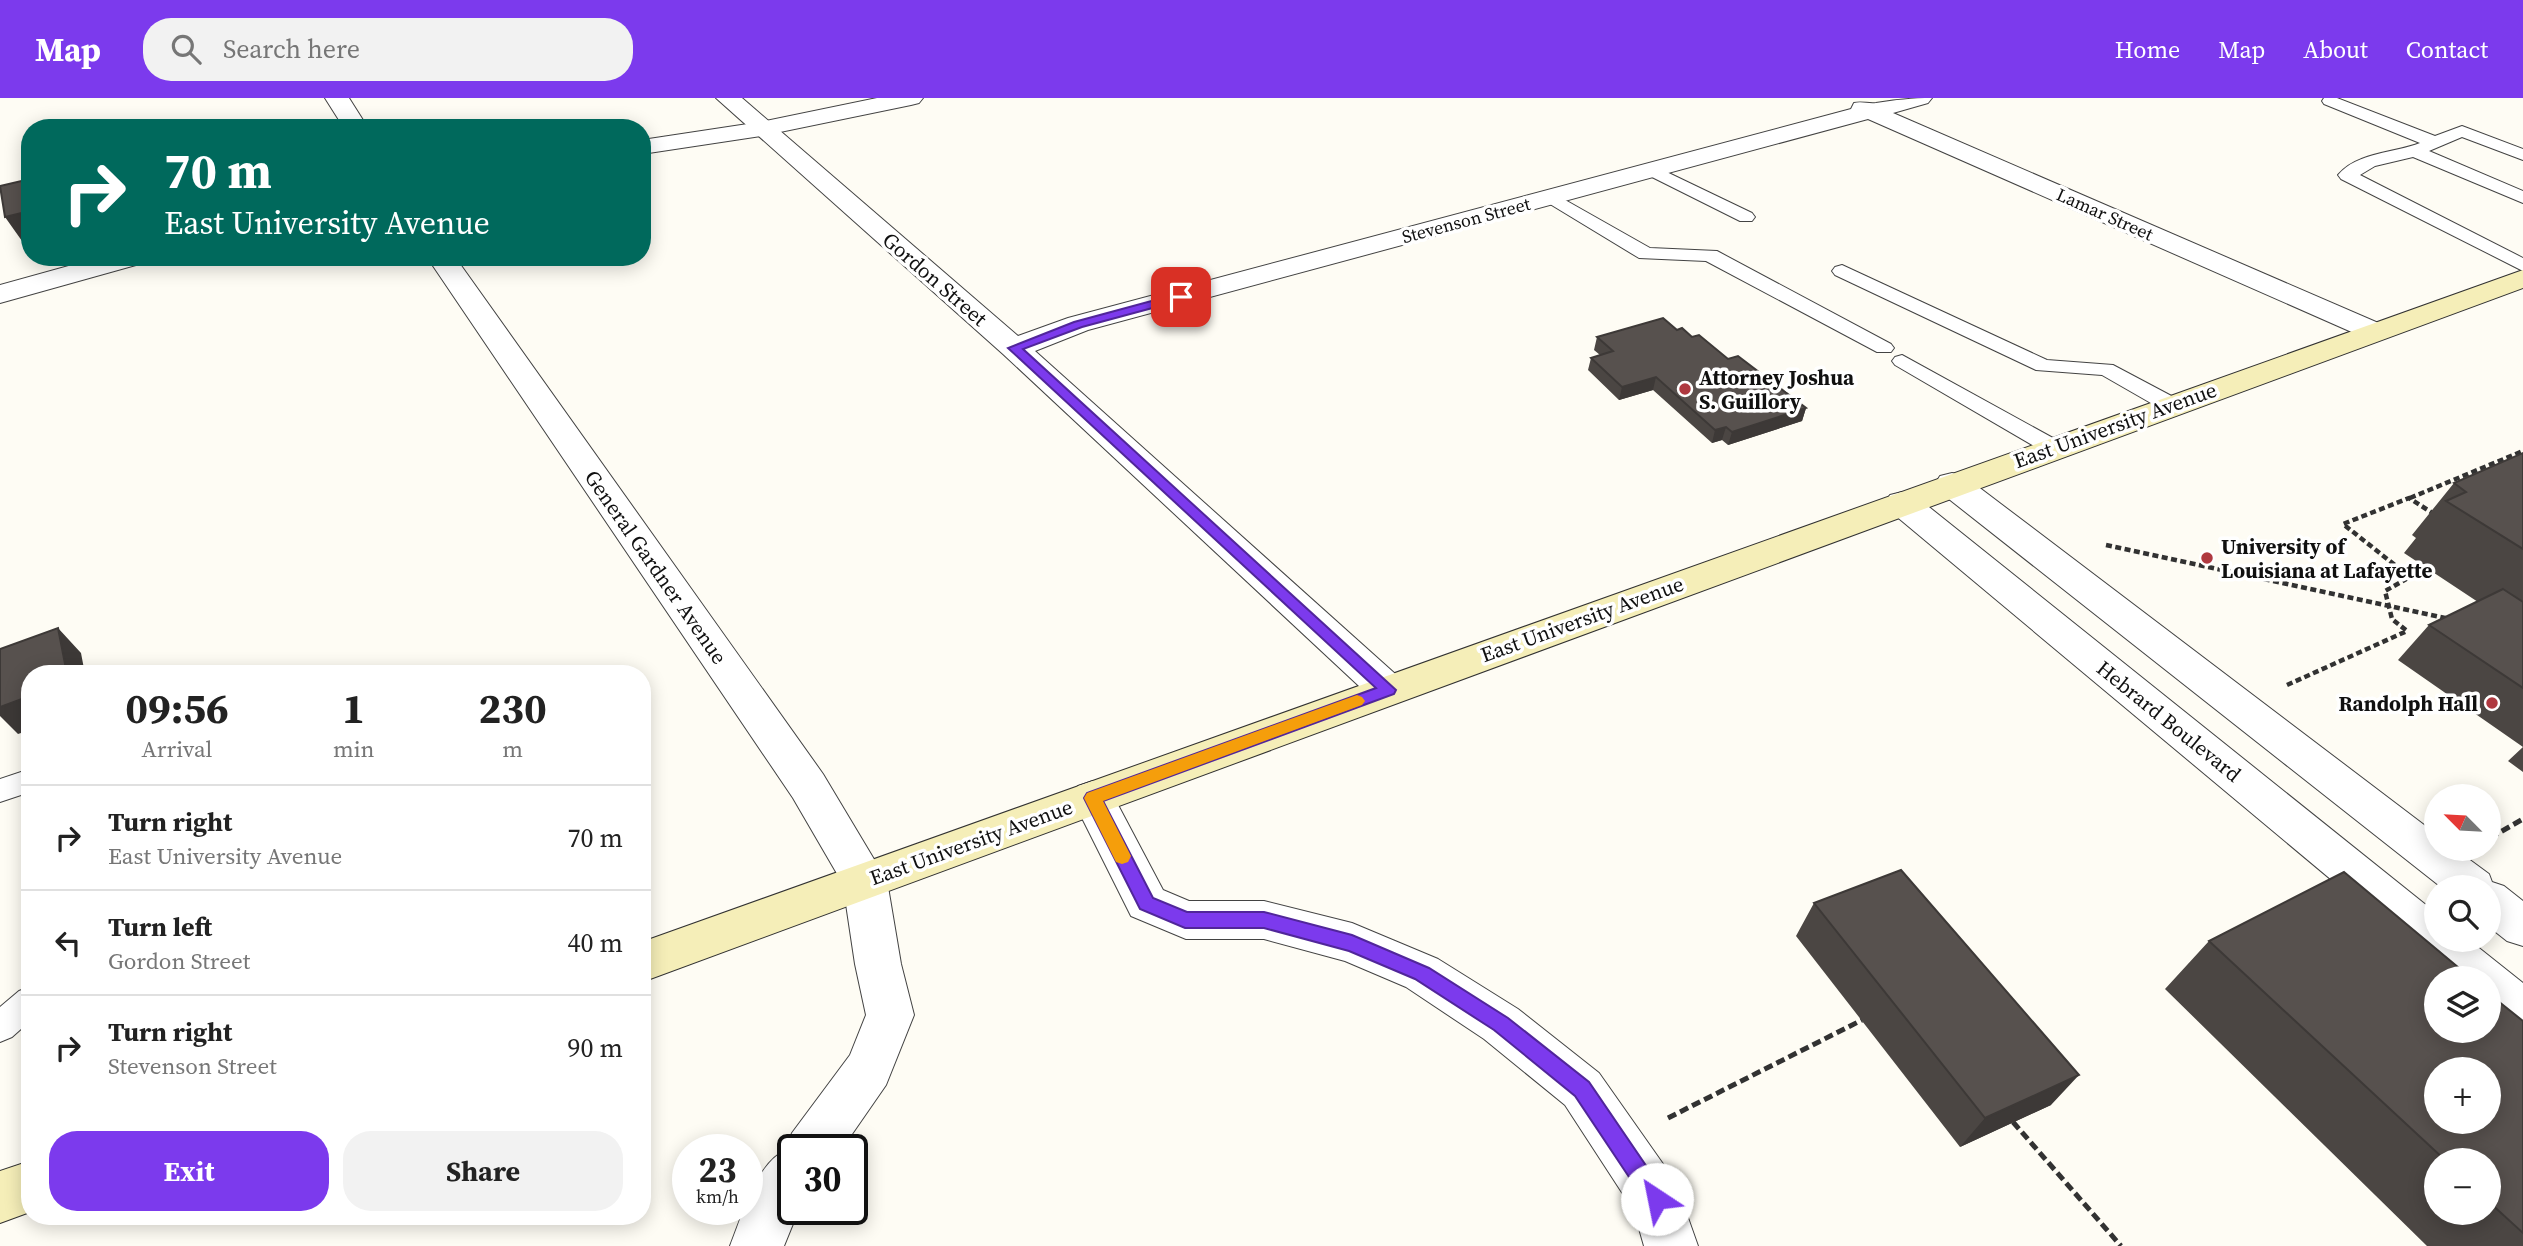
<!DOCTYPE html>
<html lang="en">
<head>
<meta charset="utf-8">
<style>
  body { margin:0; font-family:"Source Serif 4",serif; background:#f2f2f2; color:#222; height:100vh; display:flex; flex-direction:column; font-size:26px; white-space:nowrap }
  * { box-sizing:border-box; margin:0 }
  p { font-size:23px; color:#767676 }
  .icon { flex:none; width:38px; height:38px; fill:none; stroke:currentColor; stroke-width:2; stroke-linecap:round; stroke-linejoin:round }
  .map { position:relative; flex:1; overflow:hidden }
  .panel { position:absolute; left:21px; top:567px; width:630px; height:560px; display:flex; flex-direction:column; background:#fff; border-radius:28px; box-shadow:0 4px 18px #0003 }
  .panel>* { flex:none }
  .hud { position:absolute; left:21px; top:21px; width:630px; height:147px; border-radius:28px; box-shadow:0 4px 18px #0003; background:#00695c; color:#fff; overflow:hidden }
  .needle { width:46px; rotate:294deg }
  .buttons { position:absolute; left:2424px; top:686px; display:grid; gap:14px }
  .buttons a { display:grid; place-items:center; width:77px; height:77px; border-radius:50%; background:#fff; box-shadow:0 4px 18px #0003; font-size:35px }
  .speed { position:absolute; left:672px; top:1036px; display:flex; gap:14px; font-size:35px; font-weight:700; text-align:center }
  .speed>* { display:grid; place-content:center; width:91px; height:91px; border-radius:50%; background:#fff; box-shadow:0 4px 18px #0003; line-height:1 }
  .speed small { font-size:18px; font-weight:400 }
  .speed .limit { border:4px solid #111; border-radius:10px; background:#fff; color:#111 }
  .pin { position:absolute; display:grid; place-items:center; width:60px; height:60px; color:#fff; margin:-30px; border-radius:14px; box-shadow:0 4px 10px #0006 }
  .me { position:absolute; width:77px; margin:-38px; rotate:326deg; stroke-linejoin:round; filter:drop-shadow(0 0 5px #0008) }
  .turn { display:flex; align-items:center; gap:24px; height:147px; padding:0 28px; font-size:32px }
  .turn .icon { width:91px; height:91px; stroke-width:2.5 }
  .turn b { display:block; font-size:49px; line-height:60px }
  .eta { display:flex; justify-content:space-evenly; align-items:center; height:119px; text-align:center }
  .eta b { font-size:42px; font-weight:700; line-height:49px }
  .button { display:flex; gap:14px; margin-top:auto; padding:14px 28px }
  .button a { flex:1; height:80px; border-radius:28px; background:#7c3aed; color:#fff; font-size:28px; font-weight:700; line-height:80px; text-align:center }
  .button a+a { background:#f2f2f2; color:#222 }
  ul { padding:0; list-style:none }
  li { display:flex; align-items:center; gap:21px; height:105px; padding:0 28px; border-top:2px solid #e0e0e0 }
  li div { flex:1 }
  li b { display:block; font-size:26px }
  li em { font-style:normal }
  header { display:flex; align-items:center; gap:42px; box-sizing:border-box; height:98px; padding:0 35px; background:#7c3aed; color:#fff }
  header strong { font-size:33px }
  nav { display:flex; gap:38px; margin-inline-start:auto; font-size:24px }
  .search { width:490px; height:63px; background:#f2f2f2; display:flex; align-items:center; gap:18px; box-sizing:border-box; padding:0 24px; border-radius:28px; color:#767676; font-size:26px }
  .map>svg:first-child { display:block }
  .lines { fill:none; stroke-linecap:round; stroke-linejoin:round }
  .service-casing { stroke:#434343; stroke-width:2 }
  .minor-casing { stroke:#434343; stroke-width:2 }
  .tertiary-casing { stroke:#434343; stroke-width:2 }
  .secondary-casing { stroke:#323232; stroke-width:2 }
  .path-far1 { stroke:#323232; stroke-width:4.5; stroke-dasharray:6 3.5; stroke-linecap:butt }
  .path { stroke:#323232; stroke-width:5; stroke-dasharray:9 4.5; stroke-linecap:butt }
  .service { fill:#fff; fill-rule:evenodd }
  .minor { fill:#fff; fill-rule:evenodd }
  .tertiary { fill:#fff; fill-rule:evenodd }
  .secondary { fill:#f5eeb8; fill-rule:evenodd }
  .wall { fill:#4b4643; fill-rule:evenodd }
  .shaded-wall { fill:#3d3937 }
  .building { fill:#57514e; stroke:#3d3937; stroke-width:2; fill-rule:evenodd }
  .route { fill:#7c3aed; stroke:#51269a; stroke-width:2 }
  .slow { fill:#f59e0b }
  .poi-dot { fill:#af3940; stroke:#fff; stroke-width:2.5 }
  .labels { text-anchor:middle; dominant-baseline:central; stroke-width:7; stroke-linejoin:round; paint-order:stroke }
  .far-street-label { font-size:18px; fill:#101010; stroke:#fff }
  .street-label { font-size:21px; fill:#101010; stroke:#fff }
  .poi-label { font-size:21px; font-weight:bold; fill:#101010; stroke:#fff; text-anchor:start }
</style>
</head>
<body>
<header>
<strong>Map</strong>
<div class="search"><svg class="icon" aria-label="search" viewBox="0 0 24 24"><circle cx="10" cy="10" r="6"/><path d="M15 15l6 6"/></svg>Search here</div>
<nav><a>Home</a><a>Map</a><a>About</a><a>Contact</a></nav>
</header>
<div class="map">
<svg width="2523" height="1148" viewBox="0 0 2523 1148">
  <rect width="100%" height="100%" fill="#fefcf4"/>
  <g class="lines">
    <defs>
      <path id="service" d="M 2324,0 L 2337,0 L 2435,38 L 2462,28 L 2523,51 L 2523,62 L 2462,39 L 2429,53 L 2523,93 L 2523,105 L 2413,59 L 2375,68 L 2360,77 L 2523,160 L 2523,173 L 2341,81 L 2338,77 C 2357,54 2395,55 2420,45 L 2324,6 L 2322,3 Z
        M 1652,67 L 1752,115 L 1755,119 L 1752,123 L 1740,123 L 1646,76 L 1643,72 Z
        M 1551,94 L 1650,150 L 1717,153 L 1891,246 L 1894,250 L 1891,254 L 1877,254 L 1706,163 L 1639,160 L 1545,103 L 1542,99 Z
        M 1842,167 L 2047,262 L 2113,267 L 2179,302 L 2182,307 L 2179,312 L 2163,312 L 2102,277 L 2036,272 L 1835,177 L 1832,173 L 1835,169 Z
        M 1902,257 L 2062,345 L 2065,350 L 2062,355 L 2046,355 L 1895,267 L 1892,263 L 1895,259 Z
        M 30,671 L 30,694 L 0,704 L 0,681 Z
        M 30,889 L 30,923 L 12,939 L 0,944 L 0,909 L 19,893 Z"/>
      <path id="minor" d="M 325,0 L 349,0 L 368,30 L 344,30 Z
        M 716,0 L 742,0 L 1018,238 L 1068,220 L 1851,11 L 1854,5 C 1862,3 1868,6 1876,5 C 1895,2 1912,0 1932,0 L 1928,5 L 1893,15 L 2383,227 L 2388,233 L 2383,239 L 2373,242 L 2363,239 L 1868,21 L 1088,232 L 1035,253 L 1402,582 L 1407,592 L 1402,602 L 1388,606 L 1374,602 L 1003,256 Z
        M 427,159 L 455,159 L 823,676 L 887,783 L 901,866 L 914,917 L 886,987 L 841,1052 L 793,1052 L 793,1111 L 799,1111 L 784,1148 L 730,1148 C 741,1121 757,1064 785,1053 L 792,1035 L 850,957 L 866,917 L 855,866 L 843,786 L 793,700 Z
        M 1952,375 L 1964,378 L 2436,736 L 2436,751 L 2455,751 L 2489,776 L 2492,784 L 2504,788 L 2523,803 L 2523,848 L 2507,843 L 2488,828 L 2488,789 L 2441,789 L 1940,394 L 1935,386 L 1940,378 Z
        M 1902,394 L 1914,397 L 2436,815 L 2436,842 L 2469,842 L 2523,885 L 2523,934 L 2506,928 L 2488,913 L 2488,880 L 2449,880 L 1890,413 L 1885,405 L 1890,397 Z
        M 1093,683 L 1108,688 L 1163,792 L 1189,803 L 1264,803 L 1352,825 L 1438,861 L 1518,911 L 1599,975 L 1675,1083 L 1698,1148 L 1644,1148 L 1634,1113 L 1565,1007 L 1484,941 L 1406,889 L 1345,863 L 1264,841 L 1186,841 L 1131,818 L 1072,700 L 1078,688 Z"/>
      <path id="tertiary" d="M 877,0 L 923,0 L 919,5 L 911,7 L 761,38 L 642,56 L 642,42 L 761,24 Z
        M 101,159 L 147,159 L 143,165 L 0,205 L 0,187 Z"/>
      <path id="secondary" d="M 2523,172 L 2523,190 L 642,884 L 642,844 Z
        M 30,1063 L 30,1114 L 0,1125 L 0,1073 Z"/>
    </defs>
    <use href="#service" class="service-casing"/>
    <use href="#minor" class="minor-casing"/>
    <use href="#tertiary" class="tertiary-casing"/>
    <use href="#secondary" class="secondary-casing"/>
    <path class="path-far1" d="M 2410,400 L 2523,353
      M 2106,447 L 2450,521
      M 2287,587 L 2407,533 L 2392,521 L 2385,493 L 2410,479 L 2343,426 L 2409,400 L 2434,416"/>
    <path class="path" d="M 2490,740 L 2523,721
      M 1668,1020 L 1862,922
      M 2013,1024 L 2121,1148"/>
    <use href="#service" class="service"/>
    <use href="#minor" class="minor"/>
    <use href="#tertiary" class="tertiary"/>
    <use href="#secondary" class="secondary"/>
  </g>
  <path class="wall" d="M 1677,232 L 1692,239 L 1806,310 L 1802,323 L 1728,347 L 1722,342 L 1712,345 L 1653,292 L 1619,302 L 1588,272 L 1591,260 L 1600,257 L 1594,252 L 1597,239 Z
    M 2523,355 L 2523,674 L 2508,663 L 2523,649 L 2398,562 L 2429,527 L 2478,504 L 2404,455 L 2416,440 L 2412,437 L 2454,385 Z
    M 1814,805 L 2051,1007 L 1960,1049 L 1796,838 Z
    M 2209,843 L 2523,923 L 2523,1148 L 2427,1148 L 2165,891 ZM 2436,1062 L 2488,1062 L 2488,1115 L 2436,1115 Z"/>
  <path class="shaded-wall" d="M 30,113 L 30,141 L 22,143 L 5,119 Z
    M 1656,279 L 1653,292 L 1619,302 L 1622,289 Z
    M 1806,310 L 1802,323 L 1728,347 L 1732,334 Z
    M 1726,329 L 1722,342 L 1712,345 L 1715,332 Z
    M 58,530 L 81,555 L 85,576 L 67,576 Z
    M 30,598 L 30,632 L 18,636 L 0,618 L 0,609 Z
    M 2079,977 L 2051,1007 L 1960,1049 L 1985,1020 Z"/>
  <path class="building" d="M 30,81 L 30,113 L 5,119 L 0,88 Z
    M 1663,220 L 1677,232 L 1682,230 L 1692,239 L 1699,237 L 1728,261 L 1738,258 L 1806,310 L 1732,334 L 1726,329 L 1715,332 L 1656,279 L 1622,289 L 1591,260 L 1613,253 L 1597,239 Z
    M 2523,355 L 2523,451 L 2446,403 L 2466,394 L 2454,385 Z
    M 2503,491 L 2523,504 L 2523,590 L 2429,527 Z
    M 58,530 L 67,576 L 30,576 L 30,598 L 0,609 L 0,551 Z
    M 1901,772 L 2079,977 L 1985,1020 L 1814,805 Z
    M 2344,774 L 2471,880 L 2436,880 L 2436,933 L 2488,933 L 2488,895 L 2523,923 L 2523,1135 L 2488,1103 L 2488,1062 L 2445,1062 L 2209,843 ZM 2436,971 L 2488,971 L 2488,1024 L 2436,1024 Z"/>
  <path class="route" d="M 1181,195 L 1186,196 L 1186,201 L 1082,229 L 1023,251 L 1396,592 L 1394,596 L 1103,703 L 1153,800 L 1187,814 L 1264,814 L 1352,837 L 1429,870 L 1508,920 L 1589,984 L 1664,1094 L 1667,1101 L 1664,1109 L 1657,1112 L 1649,1109 L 1575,998 L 1494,932 L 1415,881 L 1349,853 L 1264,830 L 1185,830 L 1140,811 L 1084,700 L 1087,695 L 1376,590 L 1008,250 L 1074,224 Z"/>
  <path class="slow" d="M 1357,597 L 1362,599 L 1365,603 L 1362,607 L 1103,703 L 1131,758 L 1128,764 L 1122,766 L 1116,764 L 1084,700 L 1087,695 Z"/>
  <g class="poi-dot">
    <circle cx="1685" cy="291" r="7"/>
    <circle cx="2207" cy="460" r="7"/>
    <circle cx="2492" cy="605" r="7"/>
  </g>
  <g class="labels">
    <g class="far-street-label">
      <text transform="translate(2105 116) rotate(24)">Lamar Street</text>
      <text transform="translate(1466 122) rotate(-15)">Stevenson Street</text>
    </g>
    <g class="street-label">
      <text transform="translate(935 181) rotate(41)">Gordon Street</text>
      <text transform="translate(2115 327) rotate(-20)">East University Avenue</text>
      <text transform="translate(656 469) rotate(55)">General Gardner Avenue</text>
      <text transform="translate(1582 521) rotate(-20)">East University Avenue</text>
      <text transform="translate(2169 623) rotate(39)">Hebrard Boulevard</text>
      <text transform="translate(971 744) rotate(-20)">East University Avenue</text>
    </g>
    <g class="poi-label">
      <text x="1699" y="279">Attorney Joshua<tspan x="1699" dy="24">S. Guillory</tspan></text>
      <text x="2221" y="448">University of<tspan x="2221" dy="24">Louisiana at Lafayette</tspan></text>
      <text x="2478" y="605" text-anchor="end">Randolph Hall</text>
    </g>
  </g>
</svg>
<div class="buttons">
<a><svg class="needle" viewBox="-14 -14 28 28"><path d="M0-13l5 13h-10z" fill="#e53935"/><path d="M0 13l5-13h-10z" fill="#767676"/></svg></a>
<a><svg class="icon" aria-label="search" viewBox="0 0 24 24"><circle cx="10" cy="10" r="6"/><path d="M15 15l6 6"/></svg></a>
<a><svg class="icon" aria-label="layers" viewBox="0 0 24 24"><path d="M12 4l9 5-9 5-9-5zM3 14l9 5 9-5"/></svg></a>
<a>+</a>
<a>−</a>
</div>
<div class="speed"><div>23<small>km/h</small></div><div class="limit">30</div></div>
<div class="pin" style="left:1181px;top:199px;background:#d93025"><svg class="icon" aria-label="arrive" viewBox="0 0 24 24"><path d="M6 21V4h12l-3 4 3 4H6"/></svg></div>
<svg class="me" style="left:1657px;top:1101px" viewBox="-20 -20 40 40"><circle r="19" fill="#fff"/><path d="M0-13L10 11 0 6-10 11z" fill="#7c3aed"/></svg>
<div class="hud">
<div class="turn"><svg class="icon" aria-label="right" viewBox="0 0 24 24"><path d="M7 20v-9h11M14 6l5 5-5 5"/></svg><div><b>70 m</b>East University Avenue</div></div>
</div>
<section class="panel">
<div class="eta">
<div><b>09:56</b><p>Arrival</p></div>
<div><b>1</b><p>min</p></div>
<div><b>230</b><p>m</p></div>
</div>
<ul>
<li><svg class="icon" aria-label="right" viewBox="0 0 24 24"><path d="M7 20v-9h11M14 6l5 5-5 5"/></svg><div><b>Turn right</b><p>East University Avenue</p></div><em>70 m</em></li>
<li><svg class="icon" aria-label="left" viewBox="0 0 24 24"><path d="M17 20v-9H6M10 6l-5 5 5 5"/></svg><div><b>Turn left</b><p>Gordon Street</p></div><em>40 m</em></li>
<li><svg class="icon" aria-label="right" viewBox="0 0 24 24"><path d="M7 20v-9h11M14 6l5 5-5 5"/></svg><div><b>Turn right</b><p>Stevenson Street</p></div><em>90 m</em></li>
</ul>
<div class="button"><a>Exit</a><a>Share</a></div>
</section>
</div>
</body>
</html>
